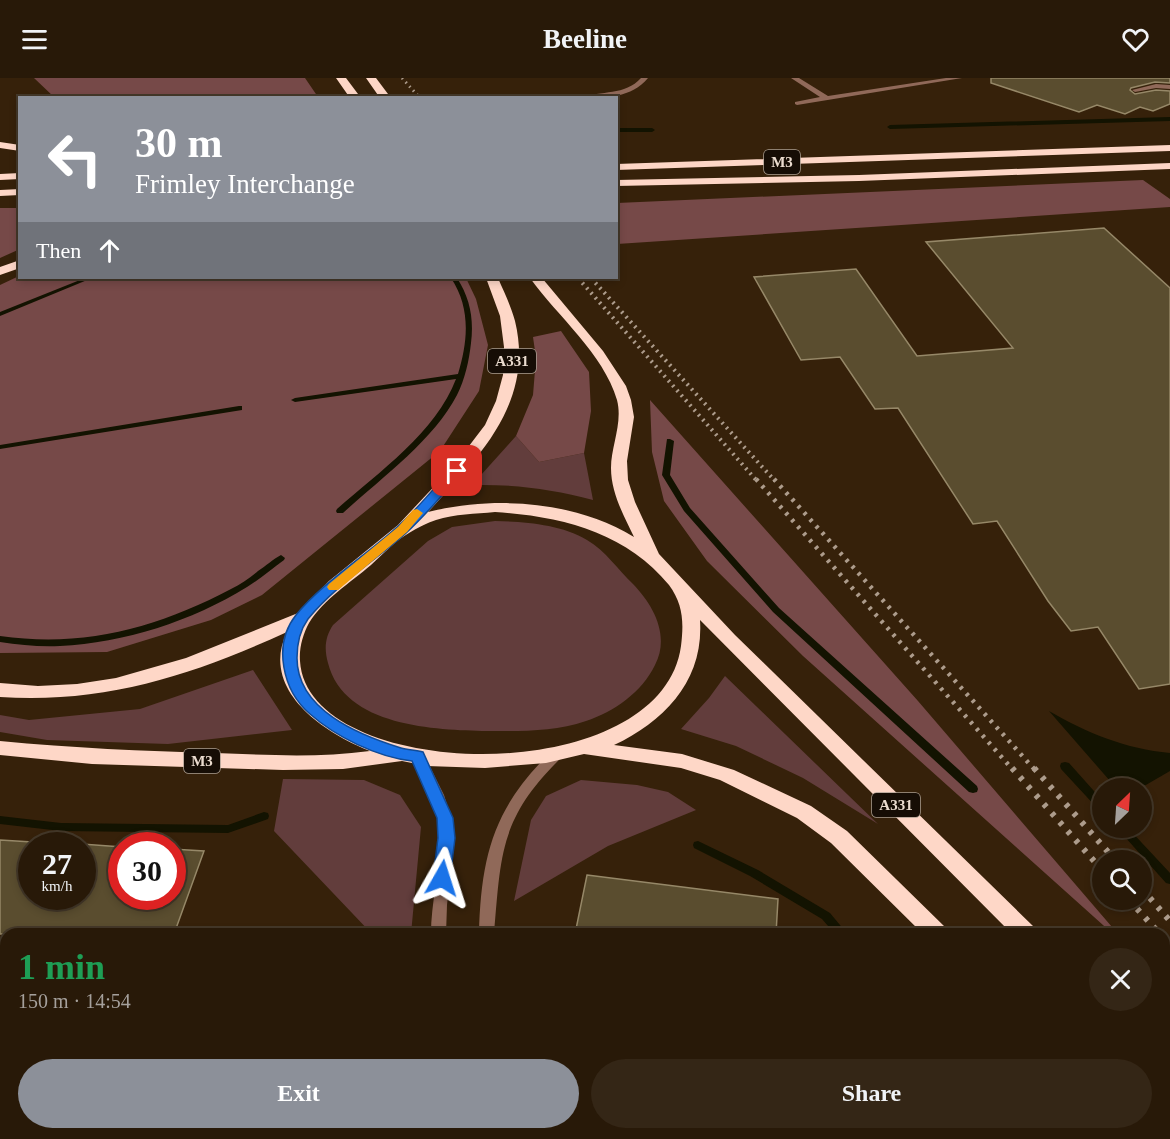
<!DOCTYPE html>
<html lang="en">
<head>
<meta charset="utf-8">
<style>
  body { margin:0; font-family:Georgia,serif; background:#342616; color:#f1f3f6; height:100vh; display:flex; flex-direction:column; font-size:22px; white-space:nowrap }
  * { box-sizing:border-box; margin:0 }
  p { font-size:20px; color:#a5a09c }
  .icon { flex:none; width:33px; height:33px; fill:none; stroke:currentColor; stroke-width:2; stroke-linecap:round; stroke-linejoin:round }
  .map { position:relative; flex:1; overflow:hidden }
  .panel { position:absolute; left:0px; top:850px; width:1170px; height:212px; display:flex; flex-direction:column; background:#281908; border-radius:18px 18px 0 0; box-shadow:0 3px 9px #0003,0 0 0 2px #443829 }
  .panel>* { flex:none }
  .guide { position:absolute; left:18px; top:18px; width:600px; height:183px; border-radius:0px; box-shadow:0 3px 9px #0003,0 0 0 2px #443829; background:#8c9099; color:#fff; overflow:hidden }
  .needle { width:39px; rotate:25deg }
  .fabs { position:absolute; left:1092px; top:700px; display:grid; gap:12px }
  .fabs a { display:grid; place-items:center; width:60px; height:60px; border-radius:50%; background:#281908; box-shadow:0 3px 9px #0003,0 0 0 2px #443829; font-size:30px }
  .speed { position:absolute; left:18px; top:754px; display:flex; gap:12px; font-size:30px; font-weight:700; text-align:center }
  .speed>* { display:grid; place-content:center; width:78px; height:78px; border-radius:50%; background:#281908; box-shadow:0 3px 9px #0003,0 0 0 2px #443829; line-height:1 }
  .speed small { font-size:15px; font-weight:400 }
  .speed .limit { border:9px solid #d22; background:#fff; color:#111 }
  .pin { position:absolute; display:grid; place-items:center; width:51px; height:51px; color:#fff; margin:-26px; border-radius:12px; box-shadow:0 3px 9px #0006 }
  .me { position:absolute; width:66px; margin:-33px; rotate:6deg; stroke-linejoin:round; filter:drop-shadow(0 0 4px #0008) }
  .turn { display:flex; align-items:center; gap:21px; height:126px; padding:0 18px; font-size:27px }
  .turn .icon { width:78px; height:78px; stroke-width:2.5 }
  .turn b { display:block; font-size:42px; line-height:51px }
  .then { display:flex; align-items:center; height:57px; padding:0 18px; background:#0003; gap:12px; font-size:22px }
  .round { display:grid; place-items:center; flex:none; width:63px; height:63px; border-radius:32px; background:#342616 }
  .summary { display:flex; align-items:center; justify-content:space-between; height:102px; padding:0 18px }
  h1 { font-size:36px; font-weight:700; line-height:45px; color:#1e9e55 }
  .action { display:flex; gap:12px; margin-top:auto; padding:12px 18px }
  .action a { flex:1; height:69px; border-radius:36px; background:#8c9099; color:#fff; font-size:24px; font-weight:700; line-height:69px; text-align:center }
  .action a+a { background:#342616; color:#f1f3f6 }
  header { display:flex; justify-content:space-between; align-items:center; height:78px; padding:0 18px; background:#281908; font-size:27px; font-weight:700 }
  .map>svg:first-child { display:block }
  .green { fill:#623d3c }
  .forest { fill:#764948 }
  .water { fill:#131301 }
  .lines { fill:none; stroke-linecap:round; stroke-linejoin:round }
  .stream { fill:#131301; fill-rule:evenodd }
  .building { fill:#5a4d2f; stroke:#968868; stroke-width:1.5 }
  .street { fill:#906959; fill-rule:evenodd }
  .highway { fill:#fed7c7; fill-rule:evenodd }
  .rail-far3 { stroke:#ad9c8c; stroke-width:3; stroke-dasharray:1.5 4; stroke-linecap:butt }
  .rail-far2 { stroke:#ad9c8c; stroke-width:4; stroke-dasharray:2 4.5; stroke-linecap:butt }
  .rail-far1 { stroke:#ad9c8c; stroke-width:4.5; stroke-dasharray:3 6; stroke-linecap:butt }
  .rail { stroke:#ad9c8c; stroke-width:6; stroke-dasharray:4 8; stroke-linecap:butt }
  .route { fill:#1a73e8; stroke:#114b97; stroke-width:1.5 }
  .slow { fill:#f59e0b }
  .labels { text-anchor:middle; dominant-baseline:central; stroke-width:6; stroke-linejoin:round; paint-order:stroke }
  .shield { fill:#160d05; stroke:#ab9e92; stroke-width:1.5 }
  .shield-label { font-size:15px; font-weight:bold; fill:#ebdccf }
</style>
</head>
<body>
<header><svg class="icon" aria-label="menu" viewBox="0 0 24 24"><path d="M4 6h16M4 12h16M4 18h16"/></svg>Beeline<svg class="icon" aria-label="heart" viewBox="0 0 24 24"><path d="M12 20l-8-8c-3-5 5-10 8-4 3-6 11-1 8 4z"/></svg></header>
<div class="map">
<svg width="1170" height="1061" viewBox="0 0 1170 1061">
  <rect width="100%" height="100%" fill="#36210a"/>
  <path class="green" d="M 516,358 L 539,384 L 584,375 L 593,422 C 552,411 514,406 472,407 Z
    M 495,443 C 525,444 560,446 587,462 C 606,473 618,492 633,506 C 654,528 670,558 655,587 C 642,614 614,634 586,643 C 554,654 521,653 487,653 C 436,652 344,649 328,585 C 324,571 325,559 333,547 L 428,463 L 452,449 Z
    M 253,592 L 292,652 L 168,666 L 47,662 L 0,654 L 0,637 L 29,642 L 140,631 Z
    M 725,598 L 878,746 L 803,700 L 736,668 L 681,651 L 709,620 Z
    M 283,701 L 364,702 L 400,717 L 421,749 L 411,856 L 372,856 L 274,753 Z
    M 581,702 L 637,707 L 668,714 L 696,732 L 608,768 L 514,823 L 531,742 L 546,718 Z"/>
  <path class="forest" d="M 34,0 L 305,0 L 318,19 L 54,19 Z
    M 1143,102 L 1170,121 L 1170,129 L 617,166 L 617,125 Z
    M 0,130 L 19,130 L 20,171 L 0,180 Z
    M 19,198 L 466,200 L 476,221 L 488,267 L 479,313 L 440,373 L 262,517 L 211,542 L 107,574 L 0,575 L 0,207 Z
    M 561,253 L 589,294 L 591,333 L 584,375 L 539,384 L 516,358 L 533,317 L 536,280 L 533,259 Z
    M 650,322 L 918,623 L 1118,856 L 1113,856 L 803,578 L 707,483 L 664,423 L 652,374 Z"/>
  <path class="water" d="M 1049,633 C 1087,655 1126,671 1170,675 L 1170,693 L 1139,711 L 1117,711 Z"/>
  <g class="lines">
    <path class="stream" d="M 1170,39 L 1170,43 L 890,51 L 887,49 L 890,47 Z
      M 616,50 L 652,50 L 655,52 L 652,54 L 616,54 Z
      M 85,200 L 92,200 L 0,238 L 0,234 Z
      M 451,200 L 457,200 C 470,220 474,241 471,265 C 469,283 465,301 457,317 C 434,362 380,401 343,435 L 337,435 L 336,433 L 337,431 C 379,394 436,354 456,301 L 295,324 L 291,322 L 295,320 L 458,296 C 468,263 471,230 451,200 Z
      M 239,328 L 242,328 L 242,332 L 0,371 L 0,367 Z
      M 667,361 L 670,361 L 674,363 L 670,397 L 690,430 L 779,530 L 977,708 L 978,711 L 977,714 L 973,715 L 969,714 L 773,534 L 684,433 L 662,397 Z
      M 281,477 L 285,480 L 284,482 C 272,491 260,501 247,509 C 192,543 124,565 60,568 C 40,569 20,567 0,564 L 0,558 C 84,570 157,550 231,511 C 241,506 250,500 258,493 C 266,488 273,481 281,477 Z
      M 1065,684 L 1069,685 L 1102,722 L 1102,732 L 1098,731 L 1061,691 L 1060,688 L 1061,685 Z
      M 264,734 L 268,735 L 269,738 L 268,741 L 228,755 L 61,753 L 0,746 L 0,738 L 61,745 L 228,747 Z
      M 1117,750 L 1128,750 L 1170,795 L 1170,806 L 1166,805 Z
      M 698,763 L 758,792 L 830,835 L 845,853 L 847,856 L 835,856 L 822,841 L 750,798 L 694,770 L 693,767 L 694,764 Z
      M 1000,1056 L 1015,1056 L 1018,1061 L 1003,1061 Z"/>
  </g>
  <path class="building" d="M 991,0 L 1170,0 L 1170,5 L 1155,4 L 1131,10 L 1130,12 L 1135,16 L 1156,12 L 1170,13 L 1170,26 L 1153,33 L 1140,29 L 1125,36 L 1097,27 L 1079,34 L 991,5 Z
    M 1104,150 L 1170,210 L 1170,606 L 1139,611 L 1098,549 L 1071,553 L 1048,523 L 997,443 L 973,446 L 898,330 L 875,331 L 840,279 L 801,282 L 754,199 L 856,191 L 917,278 L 1013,270 L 926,164 Z
    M 0,762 L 32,764 L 32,819 L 82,819 L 82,766 L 122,769 L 122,819 L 172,819 L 172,771 L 204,773 L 174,856 L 0,856 Z
    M 587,797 L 778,821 L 776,856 L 575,856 Z"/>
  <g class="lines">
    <path class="street" d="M 641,0 L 648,0 C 632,20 605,20 581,20 C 601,12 625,18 641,0 Z
      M 791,0 L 799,0 L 828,18 L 946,0 L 962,0 L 797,27 L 795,26 L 795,24 L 820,19 Z
      M 1156,6 L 1170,7 L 1170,11 L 1156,10 L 1135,14 L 1132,12 Z
      M 560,16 L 565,20 L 558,20 L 557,18 Z
      M 558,670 L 563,672 L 565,675 L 563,678 C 500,739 501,774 494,856 L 479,856 C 481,777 494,728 553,672 Z
      M 418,673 L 423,675 L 444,717 L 452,742 L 453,770 L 447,827 L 446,856 L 431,856 C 431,816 446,773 436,734 C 431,714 420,696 411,678 L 413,675 Z
      M 420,1056 L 438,1056 L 438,1061 L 420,1061 Z"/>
    <path class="highway" d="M 336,0 L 346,0 L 361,20 L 350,20 Z
      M 366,0 L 376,0 L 391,20 L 380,20 Z
      M 0,64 L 20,67 L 20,73 L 0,70 Z
      M 1170,67 L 1170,73 L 616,92 L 616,86 Z
      M 1170,85 L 1170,91 L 859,103 L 616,108 L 616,102 L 859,97 Z
      M 20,95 L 20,101 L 0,102 L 0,96 Z
      M 20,111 L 20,117 L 0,118 L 0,112 Z
      M 20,182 L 20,190 L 0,197 L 0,189 Z
      M 486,200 L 498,200 C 504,214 511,228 515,243 C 535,325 478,380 428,434 C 495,418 573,422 634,459 C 624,438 611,415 611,390 C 611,368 623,345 617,322 C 603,275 558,239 530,200 L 542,200 L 603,273 L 626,308 L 631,322 L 634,339 L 627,383 L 628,402 L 635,424 L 659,476 L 735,557 L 1034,849 L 1037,856 L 1012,856 L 700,542 C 704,602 665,643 614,667 L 682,676 L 734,692 L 811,728 L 847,753 L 945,849 L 948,856 L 923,856 L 831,765 L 797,740 L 720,702 L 681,690 L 584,676 L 546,685 L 485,690 L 427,688 L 402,683 L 343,691 L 283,692 L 92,686 L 0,677 L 0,663 C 72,670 143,673 215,675 C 267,677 318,680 370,673 C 324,655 259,612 287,554 C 193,597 104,626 0,619 L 0,605 L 38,608 L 77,606 L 116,600 L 186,580 L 298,535 L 329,503 L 398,447 L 456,385 L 485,347 L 496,323 L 503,297 L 504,269 L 500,238 ZM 495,434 C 560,438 626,454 669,507 C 683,526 684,544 681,568 C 661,714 307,705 300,583 C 299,570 303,556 309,545 C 324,521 350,505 371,487 C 383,476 395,463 409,455 C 417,450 427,445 436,442 C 455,436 475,436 495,434 Z
      M 1164,994 L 1170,997 L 1170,1026 L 1164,1023 Z
      M 1098,1056 L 1126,1056 L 1128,1061 L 1100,1061 Z"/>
    <path class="rail-far3" d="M 402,0 L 420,20"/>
    <path class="rail-far2" d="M 578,200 L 757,403
      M 591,200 L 775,403"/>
    <path class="rail-far1" d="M 756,401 L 1013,692
      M 774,401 L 1035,692"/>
    <path class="rail" d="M 1012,690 L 1102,792
      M 1034,690 L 1116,783
      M 1142,811 L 1170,843
      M 1129,822 L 1160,856
      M 1164,861 L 1170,868"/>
  </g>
  <path class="route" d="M 457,389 L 463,393 L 461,396 C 443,416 425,438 405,456 C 373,484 335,508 308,541 C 300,552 297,567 297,580 C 297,632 359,657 401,670 C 408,672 416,672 423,674 L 453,740 L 455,760 L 450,800 L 448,805 L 442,807 L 436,805 L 433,800 L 438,760 L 437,740 L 412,683 C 377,679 336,659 310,636 C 283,613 272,567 296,537 C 321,506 366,477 396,450 C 416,433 434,410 452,390 Z"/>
  <path class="slow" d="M 417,431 L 423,435 L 407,454 L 338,512 L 329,512 L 327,509 L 329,506 L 398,449 L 413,432 Z"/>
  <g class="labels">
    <g class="shield">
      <rect x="764" y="72" width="36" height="24" rx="4.5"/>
      <rect x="488" y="271" width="48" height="24" rx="4.5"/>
      <rect x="184" y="671" width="36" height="24" rx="4.5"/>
      <rect x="872" y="715" width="48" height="24" rx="4.5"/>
    </g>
    <g class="shield-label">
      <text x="782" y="84">M3</text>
      <text x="512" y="283">A331</text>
      <text x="202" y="683">M3</text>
      <text x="896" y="727">A331</text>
    </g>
  </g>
</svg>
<div class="fabs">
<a><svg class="needle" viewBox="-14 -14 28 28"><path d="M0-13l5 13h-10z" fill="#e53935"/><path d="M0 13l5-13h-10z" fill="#a5a09c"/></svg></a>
<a><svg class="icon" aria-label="search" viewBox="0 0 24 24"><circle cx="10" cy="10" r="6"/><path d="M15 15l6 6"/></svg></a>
</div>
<div class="speed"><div>27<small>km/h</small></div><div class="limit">30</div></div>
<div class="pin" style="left:457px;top:393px;background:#d93025"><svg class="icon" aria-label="arrive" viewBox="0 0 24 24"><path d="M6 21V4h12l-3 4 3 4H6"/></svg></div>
<svg class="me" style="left:442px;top:800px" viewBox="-20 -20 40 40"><path d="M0-17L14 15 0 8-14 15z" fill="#1a73e8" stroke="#fff" stroke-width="4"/></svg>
<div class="guide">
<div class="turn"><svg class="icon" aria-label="left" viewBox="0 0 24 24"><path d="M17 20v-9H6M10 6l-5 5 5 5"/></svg><div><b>30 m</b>Frimley Interchange</div></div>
<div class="then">Then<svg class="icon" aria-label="ahead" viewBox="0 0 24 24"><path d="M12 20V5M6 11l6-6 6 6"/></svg></div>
</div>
<section class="panel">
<div class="summary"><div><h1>1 min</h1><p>150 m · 14:54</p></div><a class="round"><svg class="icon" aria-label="close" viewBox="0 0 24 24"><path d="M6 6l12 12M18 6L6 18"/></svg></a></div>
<div class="action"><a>Exit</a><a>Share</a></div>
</section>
</div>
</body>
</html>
